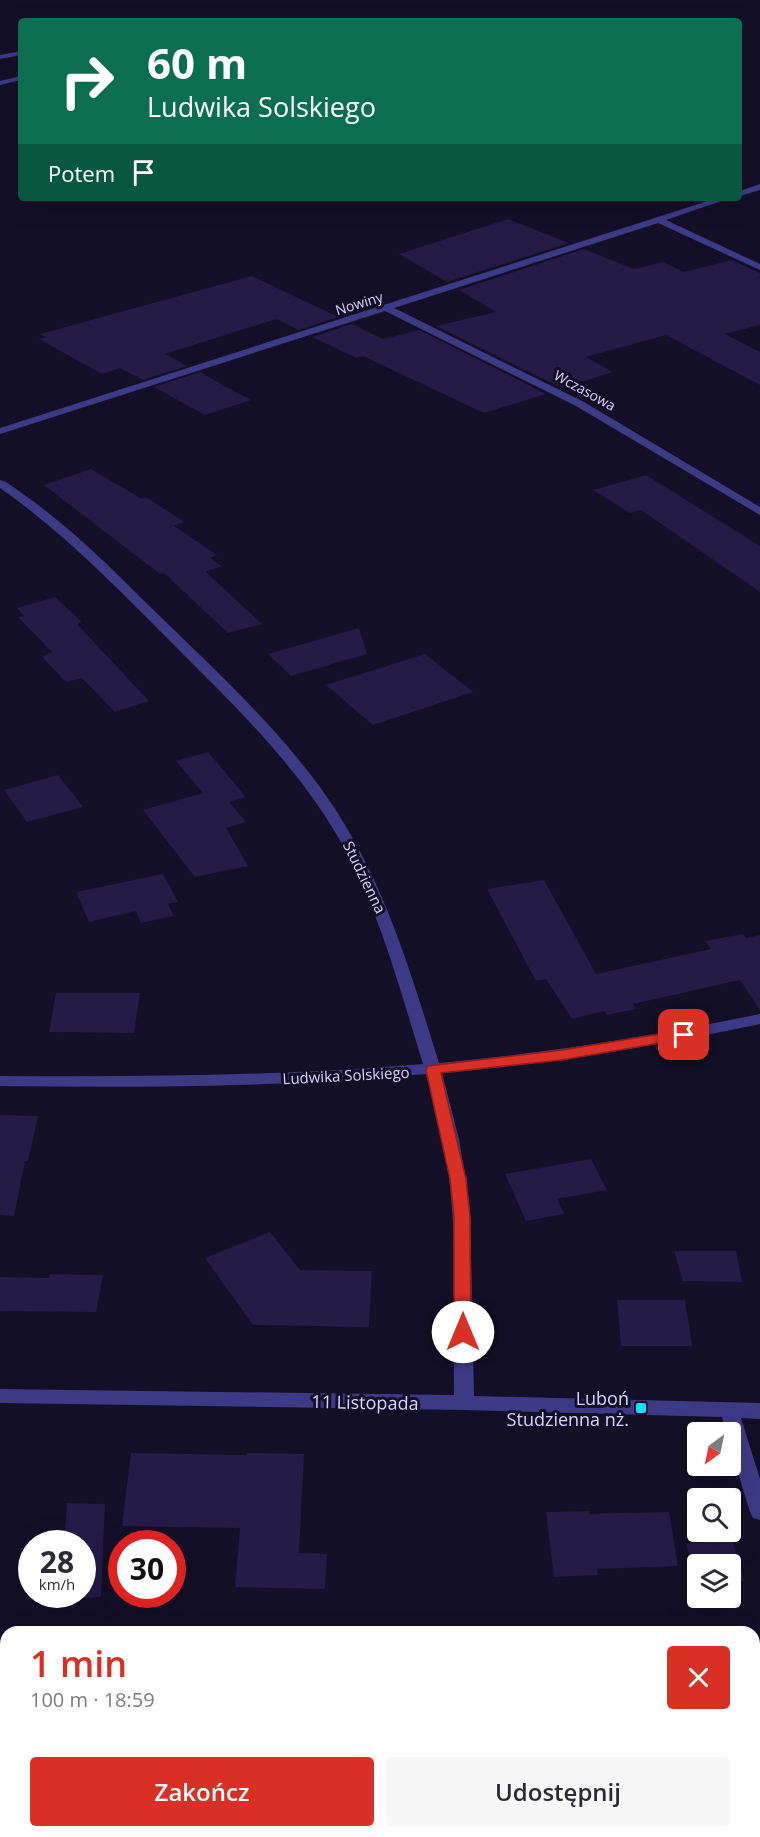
<!DOCTYPE html>
<html lang="pl">
<head>
<meta charset="utf-8">
<style>
  body { margin:0; font-family:"Open Sans",sans-serif; background:#f7f7f7; color:#2b2b33; height:100vh; display:flex; flex-direction:column; font-size:22px; white-space:nowrap }
  * { box-sizing:border-box; margin:0 }
  p { font-size:20px; color:#7c7c81 }
  .icon { flex:none; width:33px; height:33px; fill:none; stroke:currentColor; stroke-width:2; stroke-linecap:round; stroke-linejoin:round }
  .map { position:relative; flex:1; overflow:hidden }
  .panel { position:absolute; left:0px; top:1626px; width:760px; height:212px; display:flex; flex-direction:column; background:#fff; border-radius:18px 18px 0 0; box-shadow:0 6px 24px #0002 }
  .panel>* { flex:none }
  .top-card { position:absolute; left:18px; top:18px; width:724px; height:183px; border-radius:6px; box-shadow:0 6px 24px #0002; background:#0b6e4f; color:#fff; overflow:hidden }
  .needle { width:39px; rotate:213deg }
  .buttons { position:absolute; left:687px; top:1422px; display:grid; gap:12px }
  .buttons a { display:grid; place-items:center; width:54px; height:54px; border-radius:6px; background:#fff; box-shadow:0 6px 24px #0002; font-size:30px }
  .speed { position:absolute; left:18px; top:1530px; display:flex; gap:12px; font-size:30px; font-weight:700; text-align:center }
  .speed>* { display:grid; place-content:center; width:78px; height:78px; border-radius:50%; background:#fff; box-shadow:0 6px 24px #0002; line-height:1 }
  .speed small { font-size:15px; font-weight:400 }
  .speed .limit { border:9px solid #d22; background:#fff; color:#111 }
  .pin { position:absolute; display:grid; place-items:center; width:51px; height:51px; color:#fff; margin:-26px; border-radius:12px; box-shadow:0 3px 9px #0006 }
  .me { position:absolute; width:66px; margin:-33px; rotate:0deg; stroke-linejoin:round; filter:drop-shadow(0 0 4px #0008) }
  .turn { display:flex; align-items:center; gap:21px; height:126px; padding:0 30px; font-size:27px }
  .turn .icon { width:78px; height:78px; stroke-width:2.5 }
  .turn b { display:block; font-size:42px; line-height:51px }
  .then { display:flex; align-items:center; height:57px; padding:0 30px; background:#0003; gap:12px; font-size:22px }
  .round { display:grid; place-items:center; flex:none; width:63px; height:63px; border-radius:6px; background:#f7f7f7 }
  .summary { display:flex; align-items:center; justify-content:space-between; height:102px; padding:0 30px }
  h1 { font-size:36px; font-weight:600; line-height:45px; color:#d93025 }
  .action { display:flex; gap:12px; margin-top:auto; padding:12px 30px }
  .action a { flex:1; height:69px; border-radius:6px; background:#d93025; color:#fff; font-size:24px; font-weight:600; line-height:69px; text-align:center }
  .action a+a { background:#f7f7f7; color:#2b2b33 }
  .map>svg:first-child { display:block }
  .building { fill:#241b47 }
  .lines { fill:none; stroke-linecap:round; stroke-linejoin:round }
  .minor { fill:#3d3a85; fill-rule:evenodd }
  .route { fill:#d93025; stroke:#8d1f18; stroke-width:1.5 }
  .poi-dot { fill:#00e5ff; stroke:#130f26; stroke-width:2 }
  .labels { text-anchor:middle; dominant-baseline:central; stroke-width:6; stroke-linejoin:round; paint-order:stroke }
  .far-street-label { font-size:14px; fill:#d9d4ff; stroke:#130f26 }
  .street-label { font-size:15px; fill:#d9d4ff; stroke:#130f26 }
  .near-poi-label { font-size:18px; fill:#d9d4ff; stroke:#130f26; text-anchor:end }
  .near-street-label { font-size:18px; fill:#d9d4ff; stroke:#130f26 }
</style>
</head>
<body>
<div class="map">
<svg width="760" height="1837" viewBox="0 0 760 1837">
  <rect width="100%" height="100%" fill="#130f26"/>
  <path class="building" d="M 508,219 L 569,243 L 447,282 L 399,254 Z
    M 584,249 L 634,269 L 663,262 L 683,272 L 732,260 L 760,273 L 760,325 L 725,334 L 760,352 L 760,385 L 666,335 L 586,357 L 613,372 L 562,388 L 436,326 L 496,312 L 459,290 Z
    M 252,276 L 338,317 L 299,330 L 276,319 L 165,354 L 187,366 L 142,380 L 120,368 L 102,374 L 39,339 L 46,337 L 40,334 Z
    M 352,324 L 383,339 L 419,330 L 546,394 L 484,413 L 363,356 L 357,358 L 312,337 Z
    M 200,372 L 239,394 L 251,400 L 205,415 L 154,387 Z
    M 91,469 L 142,499 L 146,497 L 184,522 L 174,526 L 217,555 L 210,558 L 222,566 L 206,572 L 262,624 L 228,633 L 164,573 L 160,574 L 44,485 Z
    M 646,475 L 760,546 L 760,592 L 641,510 L 630,513 L 593,490 Z
    M 55,597 L 82,622 L 77,624 L 149,701 L 115,712 L 82,678 L 66,682 L 42,657 L 52,652 L 18,617 L 24,616 L 17,608 Z
    M 359,628 L 367,654 L 291,676 L 268,654 Z
    M 425,654 L 473,692 L 373,725 L 326,685 Z
    M 208,752 L 246,797 L 229,802 L 246,822 L 226,828 L 248,866 L 195,877 L 143,810 L 203,793 L 176,761 Z
    M 58,775 L 83,807 L 27,822 L 4,790 Z
    M 163,874 L 178,902 L 168,904 L 174,916 L 141,923 L 136,911 L 89,922 L 76,892 Z
    M 544,880 L 596,974 L 711,949 L 705,941 L 743,934 L 746,938 L 760,935 L 760,1010 L 740,980 L 633,1004 L 636,1009 L 607,1015 L 604,1011 L 572,1019 L 546,979 L 536,981 L 487,889 Z
    M 56,993 L 140,993 L 134,1033 L 49,1032 Z
    M 0,1115 L 38,1116 L 28,1161 L 25,1161 L 14,1216 L 0,1215 Z
    M 591,1159 L 607,1190 L 557,1199 L 564,1214 L 526,1221 L 505,1174 Z
    M 270,1232 L 300,1270 L 372,1271 L 369,1327 L 253,1325 L 205,1258 Z
    M 674,1251 L 736,1251 L 742,1282 L 683,1281 Z
    M 50,1274 L 103,1275 L 96,1312 L 0,1311 L 0,1277 L 49,1278 Z
    M 617,1300 L 685,1300 L 692,1346 L 621,1346 Z
    M 131,1453 L 247,1455 L 247,1453 L 304,1454 L 299,1553 L 327,1554 L 325,1589 L 235,1587 L 240,1528 L 122,1526 Z
    M 67,1503 L 105,1504 L 101,1597 L 60,1599 L 61,1594 L 82,1594 L 82,1544 L 64,1544 Z
    M 589,1511 L 589,1514 L 669,1512 L 678,1566 L 597,1569 L 598,1575 L 554,1577 L 546,1512 Z
    M 732,1539 L 744,1581 L 730,1582 L 730,1564 L 698,1564 L 698,1583 L 686,1544 Z"/>
  <g class="lines">
    <path class="minor" d="M 21,51 L 21,55 L 0,59 L 0,55 Z
      M 21,76 L 21,80 L 0,85 L 0,81 Z
      M 760,184 L 760,190 L 740,196 L 740,191 Z
      M 717,198 L 730,198 L 666,220 L 760,264 L 760,270 L 658,223 L 394,308 L 584,402 L 760,507 L 760,515 L 576,406 L 385,311 L 0,434 L 0,428 Z
      M 0,480 C 8,482 16,489 23,494 C 60,520 94,551 126,583 C 201,658 295,738 348,830 C 390,901 414,983 439,1063 C 547,1053 653,1036 760,1014 L 760,1024 C 655,1046 549,1064 442,1073 L 459,1139 L 470,1208 L 474,1396 L 760,1403 L 760,1419 L 741,1418 L 760,1479 L 760,1520 L 753,1518 L 750,1512 L 730,1447 L 730,1432 L 726,1432 L 722,1417 L 464,1410 L 0,1403 L 0,1389 L 454,1395 C 453,1323 458,1250 449,1178 C 444,1143 436,1108 426,1074 C 284,1087 142,1088 0,1086 L 0,1076 C 141,1077 282,1076 423,1064 C 401,993 381,917 346,851 C 304,773 240,711 178,649 C 121,592 66,534 0,488 Z"/>
  </g>
  <path class="route" d="M 684,1030 L 691,1035 L 689,1038 L 562,1060 L 441,1073 L 466,1179 L 470,1217 L 471,1332 L 469,1337 L 463,1339 L 457,1337 L 454,1332 L 454,1217 L 450,1179 L 426,1070 L 428,1066 L 562,1050 Z"/>
  <rect class="poi-dot" x="635" y="1402" width="12" height="12" rx="3"/>
  <g class="labels">
    <g class="far-street-label">
      <text transform="translate(359 303) rotate(-17)">Nowiny</text>
      <text transform="translate(585 390) rotate(29)">Wczasowa</text>
    </g>
    <g class="street-label">
      <text transform="translate(365 877) rotate(64)">Studzienna</text>
      <text transform="translate(346 1075) rotate(-3)">Ludwika Solskiego</text>
    </g>
    <g class="near-poi-label">
      <text x="629" y="1398">Luboń<tspan x="629" dy="21">Studzienna nż.</tspan></text>
    </g>
    <g class="near-street-label">
      <text transform="translate(365 1402) rotate(1)">11 Listopada</text>
    </g>
  </g>
</svg>
<div class="buttons">
<a><svg class="needle" viewBox="-14 -14 28 28"><path d="M0-13l5 13h-10z" fill="#e53935"/><path d="M0 13l5-13h-10z" fill="#7c7c81"/></svg></a>
<a><svg class="icon" aria-label="search" viewBox="0 0 24 24"><circle cx="10" cy="10" r="6"/><path d="M15 15l6 6"/></svg></a>
<a><svg class="icon" aria-label="layers" viewBox="0 0 24 24"><path d="M12 4l9 5-9 5-9-5zM3 14l9 5 9-5"/></svg></a>
</div>
<div class="speed"><div>28<small>km/h</small></div><div class="limit">30</div></div>
<div class="pin" style="left:684px;top:1035px;background:#d93025"><svg class="icon" aria-label="arrive" viewBox="0 0 24 24"><path d="M6 21V4h12l-3 4 3 4H6"/></svg></div>
<svg class="me" style="left:463px;top:1332px" viewBox="-20 -20 40 40"><circle r="19" fill="#fff"/><path d="M0-13L10 11 0 6-10 11z" fill="#d93025"/></svg>
<div class="top-card">
<div class="turn"><svg class="icon" aria-label="right" viewBox="0 0 24 24"><path d="M7 20v-9h11M14 6l5 5-5 5"/></svg><div><b>60 m</b>Ludwika Solskiego</div></div>
<div class="then">Potem<svg class="icon" aria-label="arrive" viewBox="0 0 24 24"><path d="M6 21V4h12l-3 4 3 4H6"/></svg></div>
</div>
<section class="panel">
<div class="summary"><div><h1>1 min</h1><p>100 m · 18:59</p></div><a class="round" style="background:#d93025;color:#fff"><svg class="icon" aria-label="close" viewBox="0 0 24 24"><path d="M6 6l12 12M18 6L6 18"/></svg></a></div>
<div class="action"><a>Zakończ</a><a>Udostępnij</a></div>
</section>
</div>
</body>
</html>
